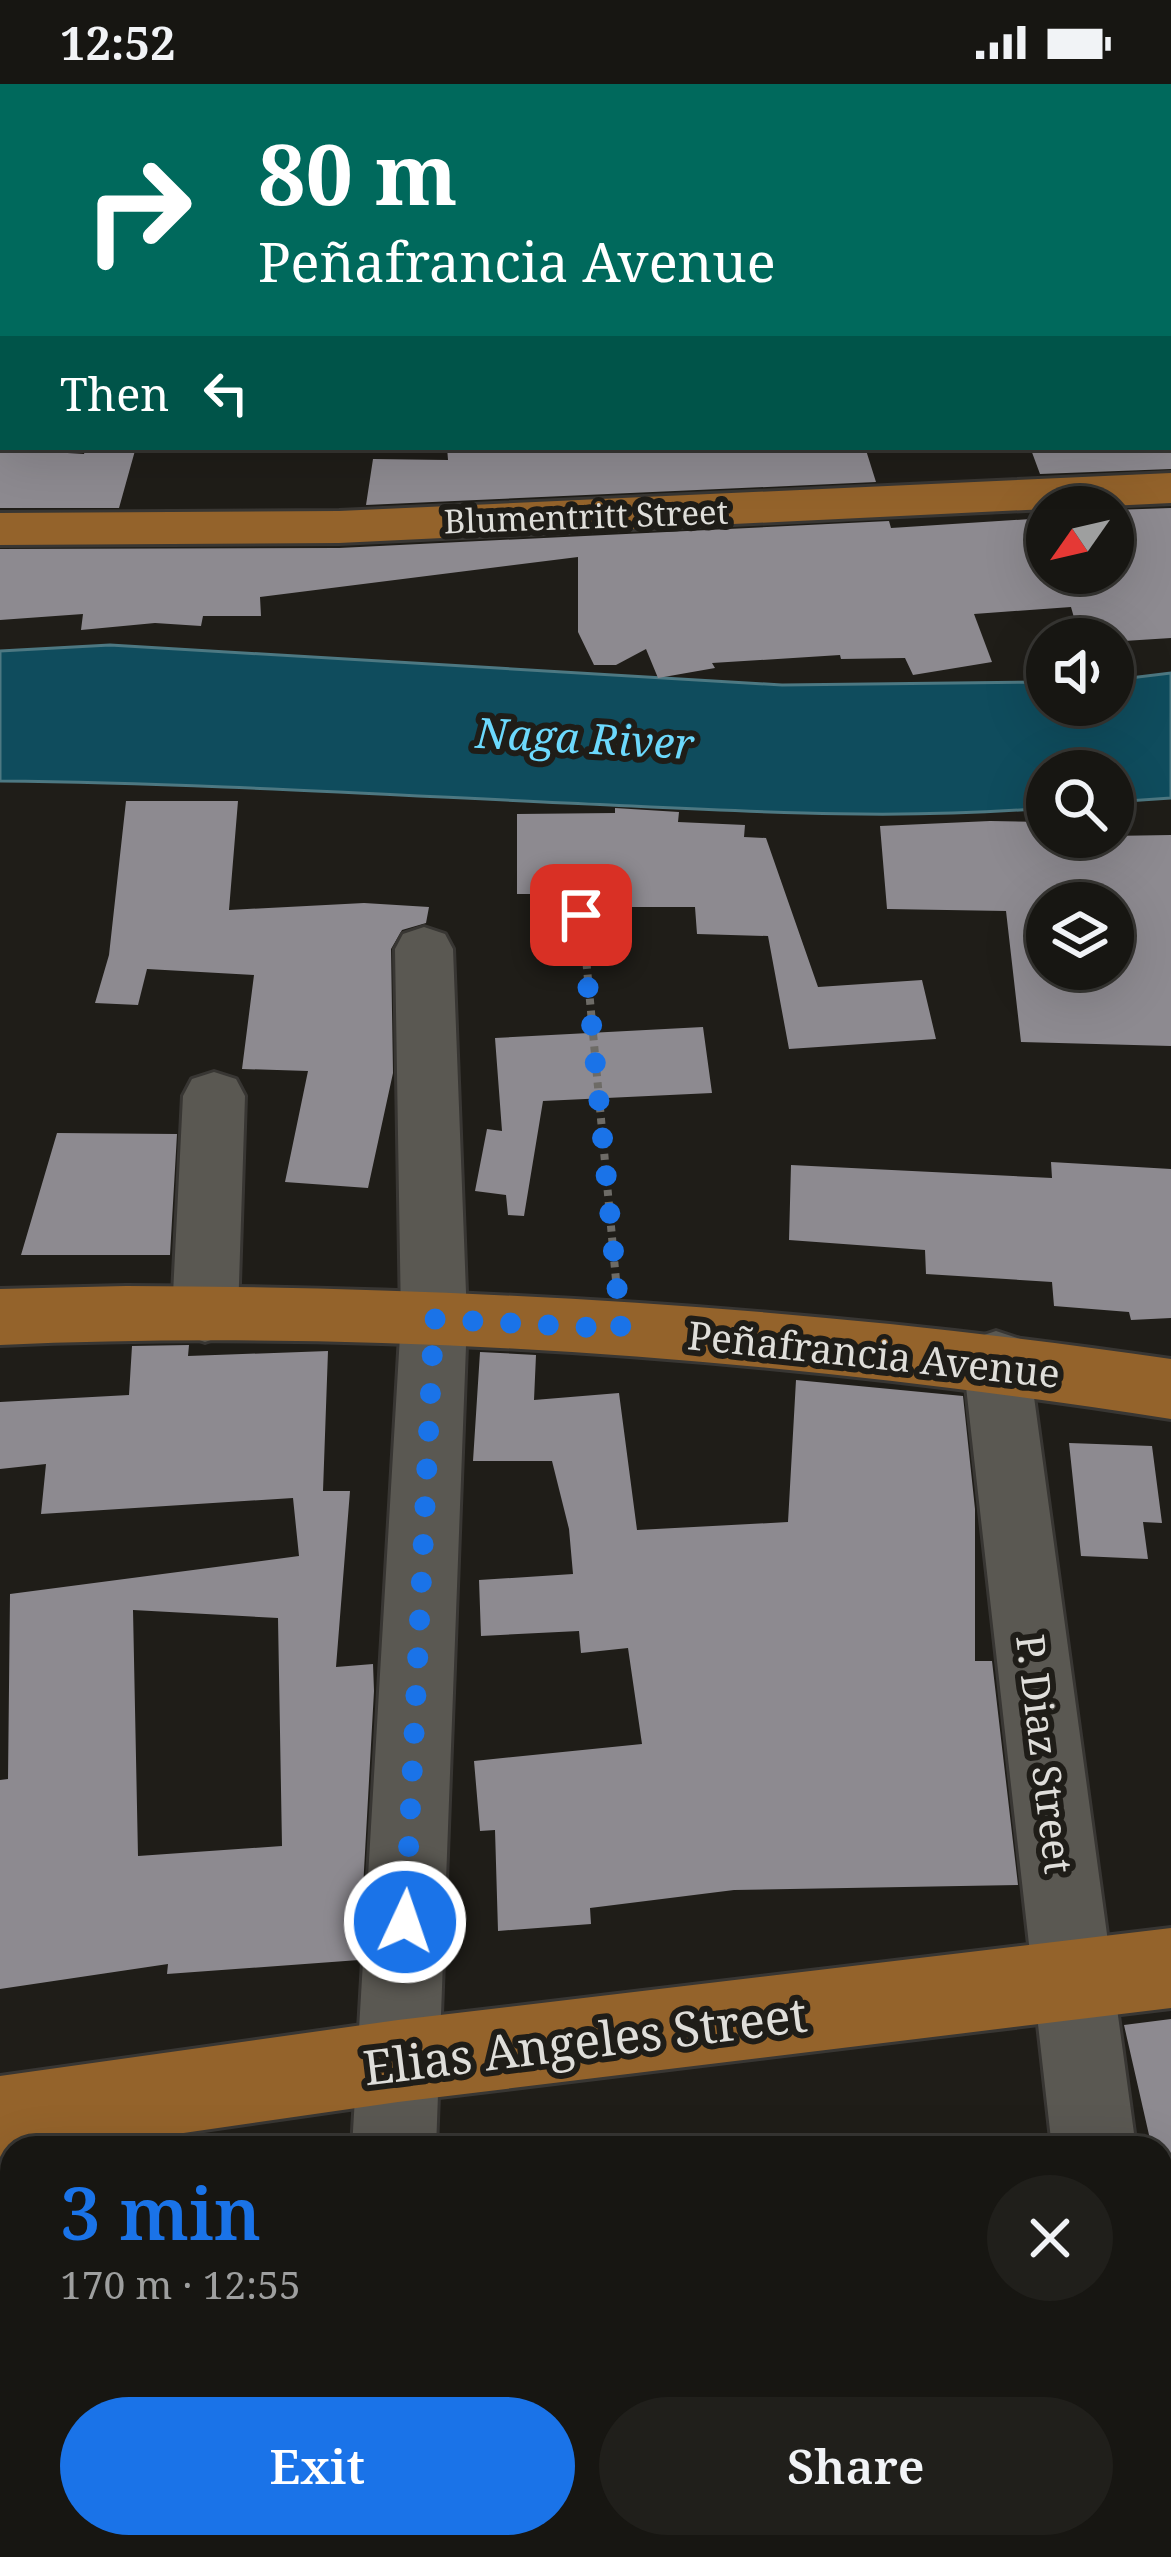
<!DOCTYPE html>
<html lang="en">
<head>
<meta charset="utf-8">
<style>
  body { margin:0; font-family:"Noto Serif",serif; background:#201f1b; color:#f1f3f6; height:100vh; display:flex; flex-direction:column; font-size:45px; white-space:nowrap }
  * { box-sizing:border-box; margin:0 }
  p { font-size:39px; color:#9e9f9f }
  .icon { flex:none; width:66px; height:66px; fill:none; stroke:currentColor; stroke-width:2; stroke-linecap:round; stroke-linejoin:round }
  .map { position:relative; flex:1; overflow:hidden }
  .panel { position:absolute; left:0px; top:2052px; width:1173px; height:423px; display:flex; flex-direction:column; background:#171612; border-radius:36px 36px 0 0; box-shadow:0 12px 48px #0002,0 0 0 3px #363532 }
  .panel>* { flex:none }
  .hud { position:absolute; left:0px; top:0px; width:1173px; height:366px; box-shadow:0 12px 48px #0002,0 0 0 3px #363532; background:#00695c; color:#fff; overflow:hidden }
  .needle { width:78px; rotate:236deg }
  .fabs { position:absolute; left:1026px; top:402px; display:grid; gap:24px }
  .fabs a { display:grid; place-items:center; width:108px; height:108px; border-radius:50%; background:#171612; box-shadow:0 12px 48px #0002,0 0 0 3px #363532; font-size:60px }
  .pin { position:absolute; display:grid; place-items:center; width:102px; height:102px; color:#fff; margin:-51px; border-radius:24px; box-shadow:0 6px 18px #0006 }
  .me { position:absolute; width:132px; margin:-66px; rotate:3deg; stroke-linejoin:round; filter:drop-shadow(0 0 9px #0008) }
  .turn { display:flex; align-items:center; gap:42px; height:252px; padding:0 60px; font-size:54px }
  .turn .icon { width:156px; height:156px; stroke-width:2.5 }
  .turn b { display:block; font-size:84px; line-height:102px }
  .then { display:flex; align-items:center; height:114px; padding:0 60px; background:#0003; gap:24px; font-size:45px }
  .round { display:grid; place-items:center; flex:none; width:126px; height:126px; border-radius:63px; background:#201f1b }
  .summary { display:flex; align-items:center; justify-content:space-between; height:204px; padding:0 60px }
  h1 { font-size:72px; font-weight:600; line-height:90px; color:#1a73e8 }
  .button { display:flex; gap:24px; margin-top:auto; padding:24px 60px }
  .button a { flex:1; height:138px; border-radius:72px; background:#1a73e8; color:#fff; font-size:48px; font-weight:600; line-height:138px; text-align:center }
  .button a+a { background:#201f1b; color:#f1f3f6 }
  .status { display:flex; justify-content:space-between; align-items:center; height:84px; padding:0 60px; background:#171612; direction:ltr }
  .status svg { height:33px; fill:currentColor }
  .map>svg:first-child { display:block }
  .water { fill:#0f4c5d; stroke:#4d7882; stroke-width:3 }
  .building { fill:#8d8a90; fill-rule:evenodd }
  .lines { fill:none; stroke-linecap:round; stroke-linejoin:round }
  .minor-casing { stroke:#383633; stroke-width:6 }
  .major-casing { stroke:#383633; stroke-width:6 }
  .path { stroke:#6d6b66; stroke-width:8; stroke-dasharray:6 6; stroke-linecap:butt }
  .minor { fill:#5a5852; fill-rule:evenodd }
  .major { fill:#94632b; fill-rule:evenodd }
  .route { stroke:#1a73e8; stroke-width:21; stroke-dasharray:0 37.8 }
  .labels { text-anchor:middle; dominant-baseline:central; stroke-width:12; stroke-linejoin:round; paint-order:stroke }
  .far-street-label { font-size:33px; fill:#dfdeda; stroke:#1f1d18 }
  .street-label { font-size:39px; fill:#dfdeda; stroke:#1f1d18 }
  .water-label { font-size:42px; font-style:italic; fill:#6cd9fd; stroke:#1f1d18 }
  .near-street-label { font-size:48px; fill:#dfdeda; stroke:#1f1d18 }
</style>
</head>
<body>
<div class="status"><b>12:52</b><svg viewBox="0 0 49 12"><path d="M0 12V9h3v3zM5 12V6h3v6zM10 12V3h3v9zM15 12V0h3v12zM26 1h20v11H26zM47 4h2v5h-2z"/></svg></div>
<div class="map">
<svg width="1171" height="2473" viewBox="0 0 1171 2473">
  <rect width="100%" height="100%" fill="#1f1d18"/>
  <path class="water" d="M 110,561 L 782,601 L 1047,598 L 1047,621 L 1113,621 L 1113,596 L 1171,589 L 1171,714 L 1113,718 L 1113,687 L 1047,687 L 1047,724 C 901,736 756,728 610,721 C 407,712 204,699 0,697 L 0,567 Z"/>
  <path class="building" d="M 86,363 L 136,363 L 119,424 L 0,424 L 0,365 L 84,370 Z
    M 447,363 L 865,363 L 876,398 L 366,421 L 373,375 L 448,376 Z
    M 1030,363 L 1171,363 L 1171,385 L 1040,390 Z
    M 1171,424 L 1171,554 L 1124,557 L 1129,573 L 1113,574 L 1113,555 L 1080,555 L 1071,523 L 974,530 L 992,578 L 913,591 L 905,574 L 841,575 L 840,571 L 712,579 L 715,584 L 658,594 L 646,565 L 616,581 L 594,581 L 578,548 L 578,473 L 260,513 L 261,532 L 203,532 L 201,542 L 155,539 L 81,546 L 83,530 L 0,536 L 0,465 L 339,464 L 889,437 L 891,444 L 1047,434 L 1047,489 L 1113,489 L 1113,426 Z
    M 126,717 L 238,717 L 229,826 L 364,819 L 429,823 L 426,839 L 402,846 L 391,865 L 393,989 L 368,1104 L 285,1098 L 308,987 L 242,985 L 254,891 L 147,885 L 138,921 L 95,919 L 109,871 Z
    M 615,724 L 679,728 L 678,738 L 745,741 L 744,753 L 766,754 L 818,903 L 922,896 L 936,955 L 789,965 L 768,852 L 697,850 L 695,823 L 612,823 L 612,830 L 572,829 L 573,810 L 517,810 L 517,730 L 615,729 Z
    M 990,737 L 1047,738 L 1047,753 L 1171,751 L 1171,962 L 1021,958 L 1006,827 L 887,825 L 880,742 ZM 1047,819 L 1113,819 L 1113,885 L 1047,885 Z
    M 703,943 L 712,1009 L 543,1017 L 524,1132 L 508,1131 L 506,1111 L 475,1107 L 487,1045 L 502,1047 L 495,954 Z
    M 57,1049 L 177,1050 L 170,1171 L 21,1171 Z
    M 1051,1078 L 1171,1085 L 1171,1234 L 1131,1236 L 1129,1228 L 1054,1222 L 1052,1198 L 926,1190 L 925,1166 L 789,1156 L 791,1081 L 1052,1094 Z
    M 189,1261 L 188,1272 L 328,1267 L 323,1407 L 350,1407 L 336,1583 L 373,1580 L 374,1607 L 359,1876 L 167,1890 L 168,1880 L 0,1905 L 0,1696 L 8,1695 L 10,1510 L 299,1472 L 293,1414 L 41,1430 L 46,1380 L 0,1385 L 0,1318 L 129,1311 L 132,1262 ZM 133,1526 L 278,1534 L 282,1762 L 138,1772 Z
    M 480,1268 L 536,1271 L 534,1316 L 619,1309 L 637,1446 L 788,1438 L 796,1296 L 963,1312 L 975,1425 L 975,1577 L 992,1577 L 1018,1801 L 734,1806 L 590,1824 L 591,1840 L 498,1847 L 495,1746 L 480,1747 L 474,1677 L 642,1660 L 628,1564 L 581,1569 L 579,1547 L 481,1552 L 479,1496 L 573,1490 L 569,1445 L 552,1377 L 473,1377 Z
    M 1069,1359 L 1152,1362 L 1162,1439 L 1143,1438 L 1148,1475 L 1081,1472 Z
    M 1171,1935 L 1171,2076 L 1161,2077 L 1161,2064 L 1152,2064 L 1124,1941 Z"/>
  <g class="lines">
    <defs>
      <path id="minor" d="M 1170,183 L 1171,183 L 1171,209 L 1170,209 Z
        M 0,241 L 3,241 L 3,267 L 0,267 Z
        M 424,843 L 445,850 L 453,865 L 467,1235 L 436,2064 L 352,2064 L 401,1235 L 395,865 L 403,850 Z
        M 214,988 L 236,995 L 245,1012 L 238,1230 L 228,1250 L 205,1258 L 182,1250 L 172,1230 L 183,1012 L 192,995 Z
        M 996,1247 L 1020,1255 L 1029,1276 L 1136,2064 L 1052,2064 L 963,1276 L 972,1255 Z
        M 1161,2425 L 1171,2429 L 1171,2473 L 1096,2473 L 1095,2463 L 1161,2463 Z
        M 329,2463 L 421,2463 L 420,2473 L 328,2473 Z"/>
      <path id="major" d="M 1171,389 L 1171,419 L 339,459 L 0,461 L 0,429 L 339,427 Z
        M 126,1202 C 476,1203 825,1224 1171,1275 L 1171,1335 C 786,1275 390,1244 0,1261 L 0,1205 Z
        M 1171,1844 L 1171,1924 L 398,2018 L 80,2064 L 12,2064 L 12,2074 L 0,2076 L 0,1992 L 398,1936 Z"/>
    </defs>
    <use href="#minor" class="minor-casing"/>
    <use href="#major" class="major-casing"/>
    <path class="path" d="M 582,831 L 616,1196"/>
    <use href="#minor" class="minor"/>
    <use href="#major" class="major"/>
  </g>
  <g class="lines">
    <path class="route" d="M 405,1838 L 434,1235 L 621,1245 L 581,831"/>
  </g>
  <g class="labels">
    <g class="far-street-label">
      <text transform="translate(586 432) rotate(-2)">Blumentritt Street</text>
    </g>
    <g class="street-label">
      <text transform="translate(874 1269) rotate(6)">Peñafrancia Avenue</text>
      <text transform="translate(1046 1670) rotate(83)">P. Diaz Street</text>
    </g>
    <g class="water-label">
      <text transform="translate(585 653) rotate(3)">Naga River</text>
    </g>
    <g class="near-street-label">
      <text transform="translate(585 1956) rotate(-7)">Elias Angeles Street</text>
    </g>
  </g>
</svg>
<div class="fabs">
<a><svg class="needle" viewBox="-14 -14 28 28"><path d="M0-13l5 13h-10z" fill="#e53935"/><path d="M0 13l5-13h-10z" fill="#9e9f9f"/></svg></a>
<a><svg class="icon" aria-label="sound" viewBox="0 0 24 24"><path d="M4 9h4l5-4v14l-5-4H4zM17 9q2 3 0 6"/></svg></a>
<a><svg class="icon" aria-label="search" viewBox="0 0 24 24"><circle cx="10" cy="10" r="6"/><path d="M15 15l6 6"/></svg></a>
<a><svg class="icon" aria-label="layers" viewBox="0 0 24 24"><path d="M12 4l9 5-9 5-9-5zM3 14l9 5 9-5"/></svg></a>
</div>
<div class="pin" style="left:581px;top:831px;background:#d93025"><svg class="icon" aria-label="arrive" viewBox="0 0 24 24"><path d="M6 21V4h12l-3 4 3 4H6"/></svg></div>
<svg class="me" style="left:405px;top:1838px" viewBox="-20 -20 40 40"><circle r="17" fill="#1a73e8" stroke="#fff" stroke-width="3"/><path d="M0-11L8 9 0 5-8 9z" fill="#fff"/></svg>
<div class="hud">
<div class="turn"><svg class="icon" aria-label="right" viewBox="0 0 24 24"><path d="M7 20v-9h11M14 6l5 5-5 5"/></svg><div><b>80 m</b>Peñafrancia Avenue</div></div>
<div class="then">Then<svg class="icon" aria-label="left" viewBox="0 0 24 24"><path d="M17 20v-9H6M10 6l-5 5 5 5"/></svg></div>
</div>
<section class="panel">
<div class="summary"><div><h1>3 min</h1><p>170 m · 12:55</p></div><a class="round"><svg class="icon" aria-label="close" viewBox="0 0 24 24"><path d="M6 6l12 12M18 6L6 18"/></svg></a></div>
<div class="button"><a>Exit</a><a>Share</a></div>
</section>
</div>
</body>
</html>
